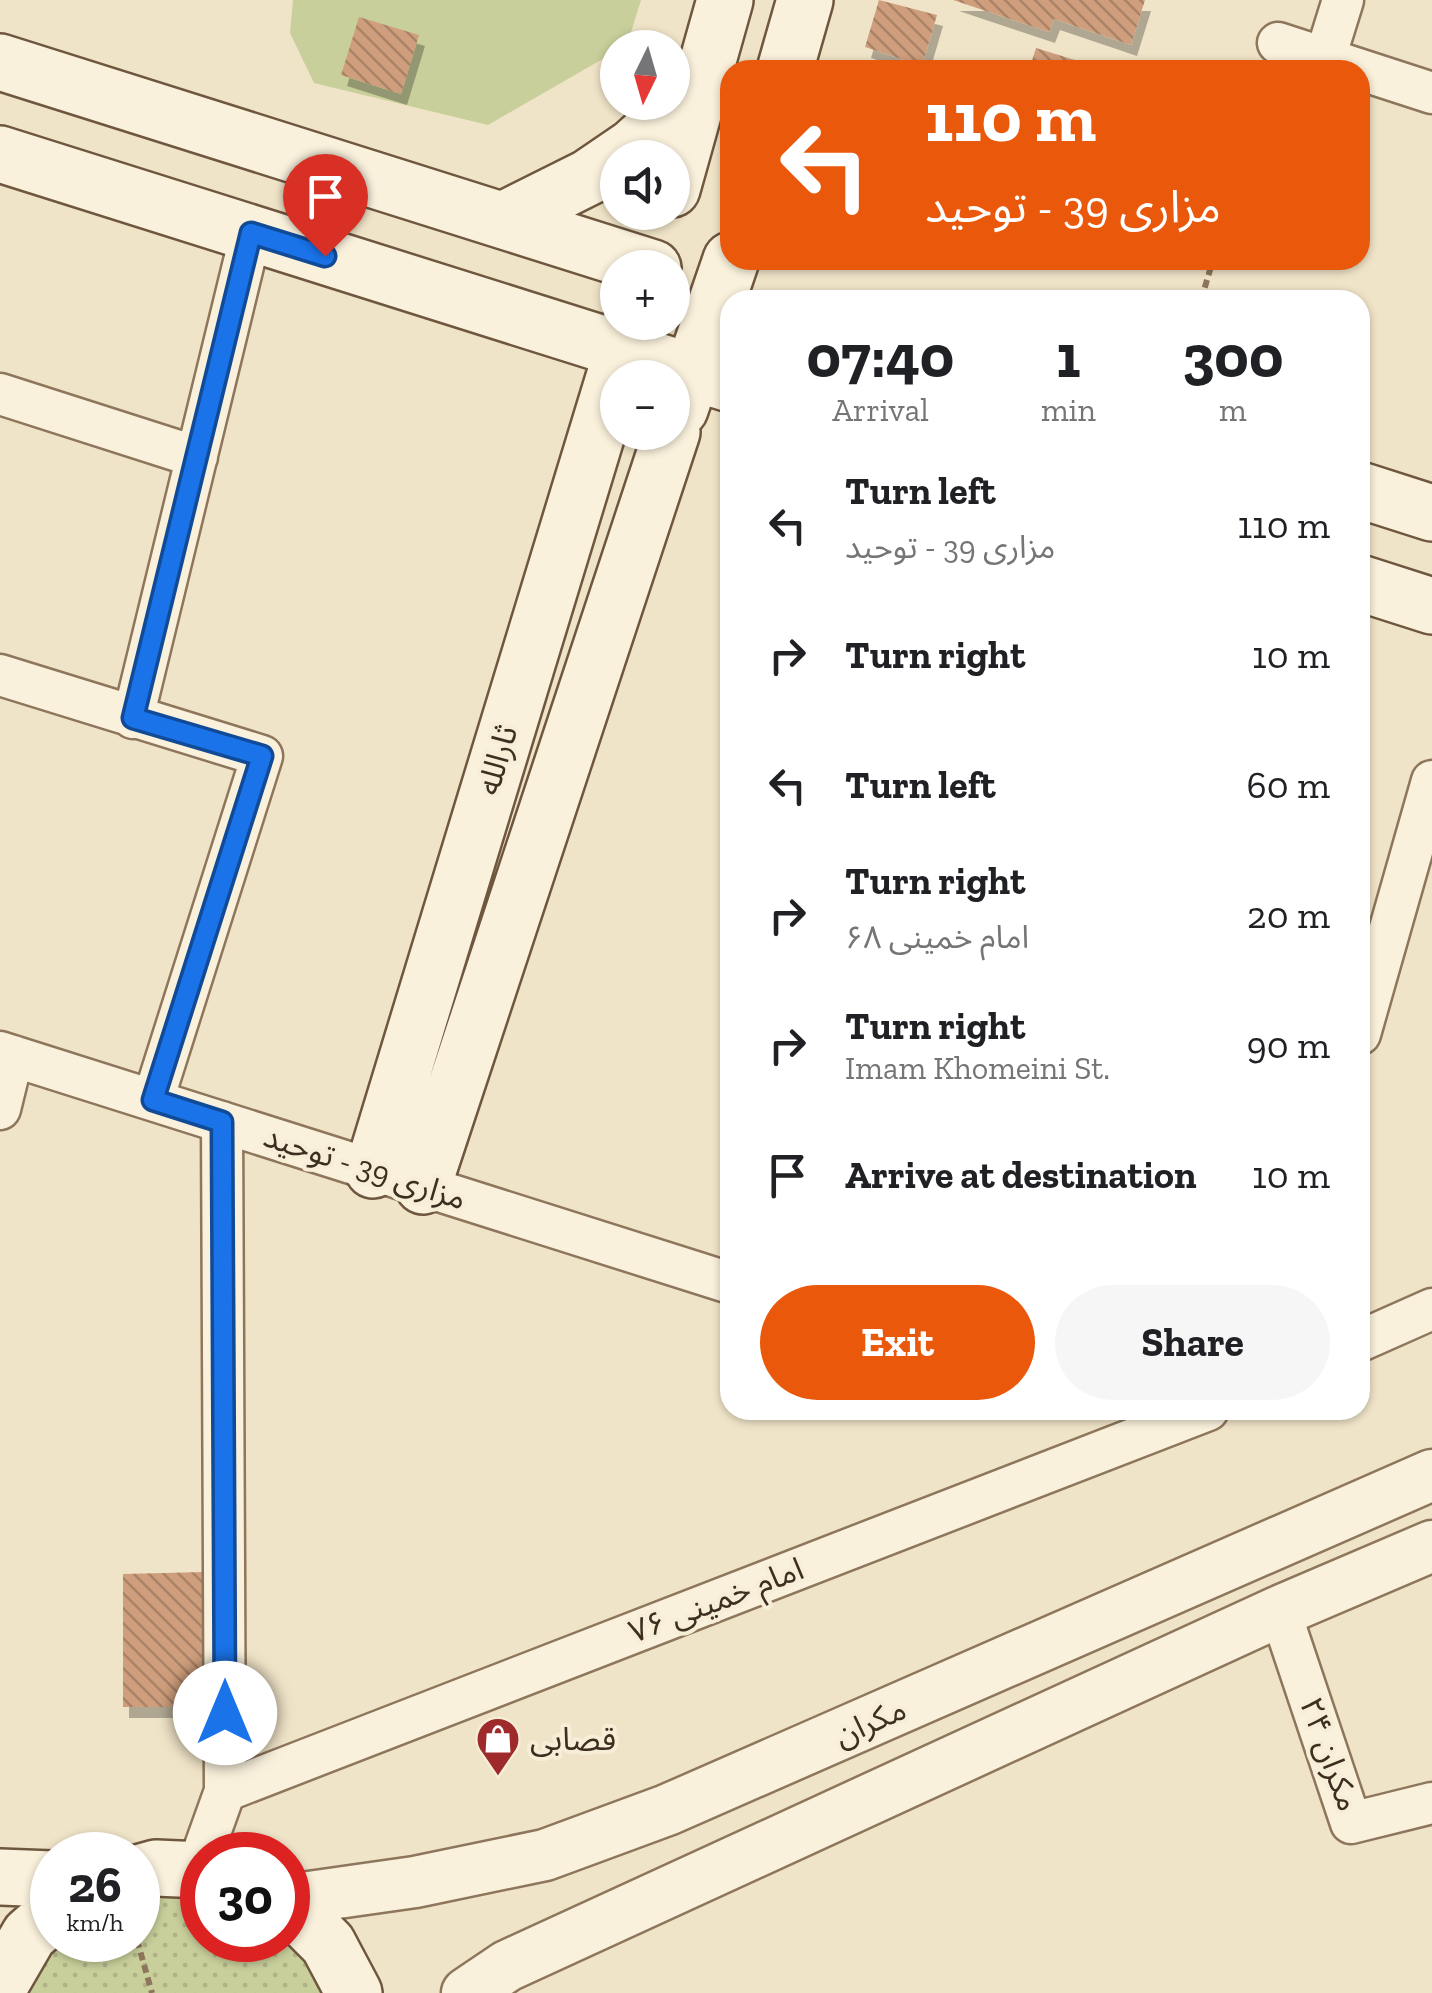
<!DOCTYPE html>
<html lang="en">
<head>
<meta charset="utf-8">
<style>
  body { margin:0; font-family:"Zilla Slab","Noto Sans Arabic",serif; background:#f6f6f6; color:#202124; height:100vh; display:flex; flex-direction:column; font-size:38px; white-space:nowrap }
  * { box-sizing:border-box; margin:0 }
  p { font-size:32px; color:#757577 }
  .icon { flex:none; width:55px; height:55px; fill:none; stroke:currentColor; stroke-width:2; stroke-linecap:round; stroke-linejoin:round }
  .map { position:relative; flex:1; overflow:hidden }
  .sheet { position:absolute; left:720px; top:290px; width:650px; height:1130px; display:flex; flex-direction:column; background:#fff; border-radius:30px; box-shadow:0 2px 8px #0004 }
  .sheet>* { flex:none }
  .banner { position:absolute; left:720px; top:60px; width:650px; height:210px; border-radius:30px; box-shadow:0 2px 8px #0004; background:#ea580c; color:#fff; overflow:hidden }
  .needle { width:65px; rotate:185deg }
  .fabs { position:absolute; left:600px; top:30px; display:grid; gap:20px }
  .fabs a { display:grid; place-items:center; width:90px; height:90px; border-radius:50%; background:#fff; box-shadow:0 2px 8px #0004; font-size:50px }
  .speed { position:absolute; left:30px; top:1832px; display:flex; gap:20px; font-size:50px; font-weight:700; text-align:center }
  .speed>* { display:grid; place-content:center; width:130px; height:130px; border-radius:50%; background:#fff; box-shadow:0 2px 8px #0004; line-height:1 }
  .speed small { font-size:25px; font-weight:400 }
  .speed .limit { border:15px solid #d22; background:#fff; color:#111 }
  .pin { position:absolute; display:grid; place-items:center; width:85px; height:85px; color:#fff; margin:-102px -42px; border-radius:50% 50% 50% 0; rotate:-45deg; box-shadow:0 0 10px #0007 }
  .pin .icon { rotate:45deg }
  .me { position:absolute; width:110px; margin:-55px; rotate:0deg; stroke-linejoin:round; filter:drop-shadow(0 0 8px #0008) }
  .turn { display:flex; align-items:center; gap:35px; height:210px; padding:0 40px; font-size:45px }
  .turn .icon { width:130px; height:130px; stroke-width:2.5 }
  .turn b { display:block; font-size:70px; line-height:85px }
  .eta { display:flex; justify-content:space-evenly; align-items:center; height:170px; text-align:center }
  .eta b { font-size:60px; font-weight:800; line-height:70px }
  .action { display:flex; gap:20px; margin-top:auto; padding:20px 40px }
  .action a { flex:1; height:115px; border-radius:60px; background:#ea580c; color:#fff; font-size:40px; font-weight:800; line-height:115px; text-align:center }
  .action a+a { background:#f6f6f6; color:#202124 }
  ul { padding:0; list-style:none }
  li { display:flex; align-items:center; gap:30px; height:130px; padding:0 40px }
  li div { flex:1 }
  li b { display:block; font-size:38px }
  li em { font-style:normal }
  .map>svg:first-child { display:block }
  .grass { fill:url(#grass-dots) }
  .park { fill:#c9cf9b }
  .building { fill:url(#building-back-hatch); filter:url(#shadow) }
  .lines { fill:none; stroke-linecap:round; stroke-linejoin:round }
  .minor-casing { stroke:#8d765c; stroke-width:45 }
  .tertiary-casing { stroke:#8d765c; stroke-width:55 }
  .secondary-casing { stroke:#6f573f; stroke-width:60 }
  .path { stroke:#8d765c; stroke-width:6; stroke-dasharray:8 5; stroke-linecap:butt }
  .minor { stroke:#faf1dc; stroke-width:40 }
  .tertiary { stroke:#faf1dc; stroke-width:50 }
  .secondary { stroke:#faf1dc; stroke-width:55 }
  .route-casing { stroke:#114b97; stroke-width:25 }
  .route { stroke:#1a73e8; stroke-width:18 }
  .labels { text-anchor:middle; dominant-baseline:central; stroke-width:8; stroke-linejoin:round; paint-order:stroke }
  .street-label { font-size:32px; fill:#3d2e20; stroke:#f7eed8 }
  .poi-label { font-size:32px; fill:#3d2e20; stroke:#f7eed8; text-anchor:start }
</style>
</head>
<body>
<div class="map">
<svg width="1432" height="1993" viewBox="0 0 1432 1993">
  <defs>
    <pattern id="grass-dots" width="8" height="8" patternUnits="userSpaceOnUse" patternTransform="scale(2.5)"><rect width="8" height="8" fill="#c9cf9b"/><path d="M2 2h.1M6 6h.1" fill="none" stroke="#aeb285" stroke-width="1.8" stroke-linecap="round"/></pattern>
    <pattern id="building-back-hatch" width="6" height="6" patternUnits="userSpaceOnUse" patternTransform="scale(2.5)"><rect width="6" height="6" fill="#cf9f7d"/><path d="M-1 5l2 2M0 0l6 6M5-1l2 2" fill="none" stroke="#a98266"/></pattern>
    <filter id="shadow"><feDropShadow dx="6" dy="11" stdDeviation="0" flood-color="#0004"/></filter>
  </defs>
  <rect width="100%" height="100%" fill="#f0e4c8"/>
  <path class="grass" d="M 192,1896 L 202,1899 L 202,1940 L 288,1940 L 326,1993 L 26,1993 L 47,1956 L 65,1940 L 138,1940 L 138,1900 Z"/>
  <path class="park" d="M 293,0 L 641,0 L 627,45 L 488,125 L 314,83 L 290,33 Z"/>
  <path class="building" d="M 879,0 L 937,15 L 922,66 L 865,47 Z
    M 953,0 L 1145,0 L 1131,45 L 1054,19 L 1049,32 Z
    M 359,17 L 419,35 L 401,94 L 341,75 Z
    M 1036,48 L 1104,69 L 1104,70 L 1029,70 Z
    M 204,1572 L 203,1707 L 123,1707 L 123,1574 Z"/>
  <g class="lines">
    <defs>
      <path id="minor" d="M 1278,43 L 1432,93
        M 1325,58 L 1343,0
        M 0,394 L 197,457
        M 0,675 L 262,756 L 153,1100
        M 133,718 L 251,233
        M 1360,1034 L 1432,781
        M 0,1052 L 730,1283
        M 0,1109 L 13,1056
        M 1360,1341 L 1432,1309
        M 1280,1611 L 1351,1823 L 1432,1803
        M 225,1791 L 1208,1410
        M 197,1869 L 225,1791 L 222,1122"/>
      <path id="tertiary" d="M 288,1900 L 415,1882 L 545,1855 L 667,1810 L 1432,1475
        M 467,1993 L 507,1966 L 1280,1611 L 1432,1546"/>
      <path id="secondary" d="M 0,62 L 653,268
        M 785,70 L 805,0
        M 0,154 L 730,384
        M 672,189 L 725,0
        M 503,220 L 589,177 L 633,147 L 702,85
        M 680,409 L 731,260
        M 1360,490 L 1432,513
        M 1360,583 L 1432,606
        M 373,1170 L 631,322
        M 423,1186 L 672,432
        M 138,1873 L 156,1868 L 202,1870
        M 0,1877 L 52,1879
        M 288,1904 L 328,1944 L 354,1993
        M 0,1985 L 29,1935 L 52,1915"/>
    </defs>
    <use href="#minor" class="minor-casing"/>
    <use href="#tertiary" class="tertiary-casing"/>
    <use href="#secondary" class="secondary-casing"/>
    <path class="path" d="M 1201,300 L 1213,260
      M 137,1940 L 152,1993"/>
    <use href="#minor" class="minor"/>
    <use href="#tertiary" class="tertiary"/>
    <use href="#secondary" class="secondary"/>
  </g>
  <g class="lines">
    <defs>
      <path id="route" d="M 225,1713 L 222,1122 L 153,1100 L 262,756 L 133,718 L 251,233 L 325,256"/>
    </defs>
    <use href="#route" class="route-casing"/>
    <use href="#route" class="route"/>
  </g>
  <defs>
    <symbol id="shop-pin" viewBox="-11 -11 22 30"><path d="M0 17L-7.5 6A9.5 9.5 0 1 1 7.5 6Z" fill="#9e2a2b" stroke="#f7eed8"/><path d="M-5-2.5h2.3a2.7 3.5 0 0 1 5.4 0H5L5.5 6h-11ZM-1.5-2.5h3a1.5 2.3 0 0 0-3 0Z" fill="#fff"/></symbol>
  </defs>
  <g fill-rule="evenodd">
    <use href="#shop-pin" x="473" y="1714" width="50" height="68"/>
  </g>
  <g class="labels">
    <g class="street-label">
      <text transform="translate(497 760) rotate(-73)">ثارالله</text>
      <text transform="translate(365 1167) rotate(18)">مزاری 39 - توحید</text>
      <text transform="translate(716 1600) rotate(-21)">امام خمینی ۷۶</text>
      <text transform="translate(870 1722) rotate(-24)">مکران</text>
      <text transform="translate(1330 1754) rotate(70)">مکران ۲۴</text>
    </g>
    <g class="poi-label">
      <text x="530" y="1739">قصابی</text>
    </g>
  </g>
</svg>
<div class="fabs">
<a><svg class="needle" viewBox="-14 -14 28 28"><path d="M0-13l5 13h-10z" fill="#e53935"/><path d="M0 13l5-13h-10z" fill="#757577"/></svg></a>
<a><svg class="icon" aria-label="sound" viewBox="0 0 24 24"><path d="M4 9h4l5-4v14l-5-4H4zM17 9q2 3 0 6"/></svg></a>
<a>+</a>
<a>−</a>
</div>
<div class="speed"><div>26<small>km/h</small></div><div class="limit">30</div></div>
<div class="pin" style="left:325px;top:256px;background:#d93025"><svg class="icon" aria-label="arrive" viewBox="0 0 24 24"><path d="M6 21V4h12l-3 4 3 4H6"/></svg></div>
<svg class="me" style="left:225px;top:1713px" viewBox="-20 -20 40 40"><circle r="19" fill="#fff"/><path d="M0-13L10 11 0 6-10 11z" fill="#1a73e8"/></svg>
<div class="banner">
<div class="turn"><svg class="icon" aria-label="left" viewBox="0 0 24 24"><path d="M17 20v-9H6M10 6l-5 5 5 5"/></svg><div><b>110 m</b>مزاری 39 - توحید</div></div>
</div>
<section class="sheet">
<div class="eta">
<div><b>07:40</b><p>Arrival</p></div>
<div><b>1</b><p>min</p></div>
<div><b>300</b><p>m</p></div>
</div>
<ul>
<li><svg class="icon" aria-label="left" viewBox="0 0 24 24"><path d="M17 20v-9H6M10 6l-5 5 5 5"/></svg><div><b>Turn left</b><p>مزاری 39 - توحید</p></div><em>110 m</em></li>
<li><svg class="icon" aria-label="right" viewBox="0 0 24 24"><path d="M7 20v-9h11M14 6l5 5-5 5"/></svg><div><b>Turn right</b></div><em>10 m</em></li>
<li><svg class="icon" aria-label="left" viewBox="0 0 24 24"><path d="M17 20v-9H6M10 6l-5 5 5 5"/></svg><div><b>Turn left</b></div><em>60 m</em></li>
<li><svg class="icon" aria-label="right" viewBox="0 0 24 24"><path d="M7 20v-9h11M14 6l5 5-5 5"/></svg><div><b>Turn right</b><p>امام خمینی ۶۸</p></div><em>20 m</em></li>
<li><svg class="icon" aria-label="right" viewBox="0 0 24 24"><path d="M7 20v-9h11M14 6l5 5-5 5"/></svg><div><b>Turn right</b><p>Imam Khomeini St.</p></div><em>90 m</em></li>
<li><svg class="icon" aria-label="arrive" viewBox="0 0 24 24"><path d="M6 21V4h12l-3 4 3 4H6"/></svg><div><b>Arrive at destination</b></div><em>10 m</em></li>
</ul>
<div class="action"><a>Exit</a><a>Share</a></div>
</section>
</div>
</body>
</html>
